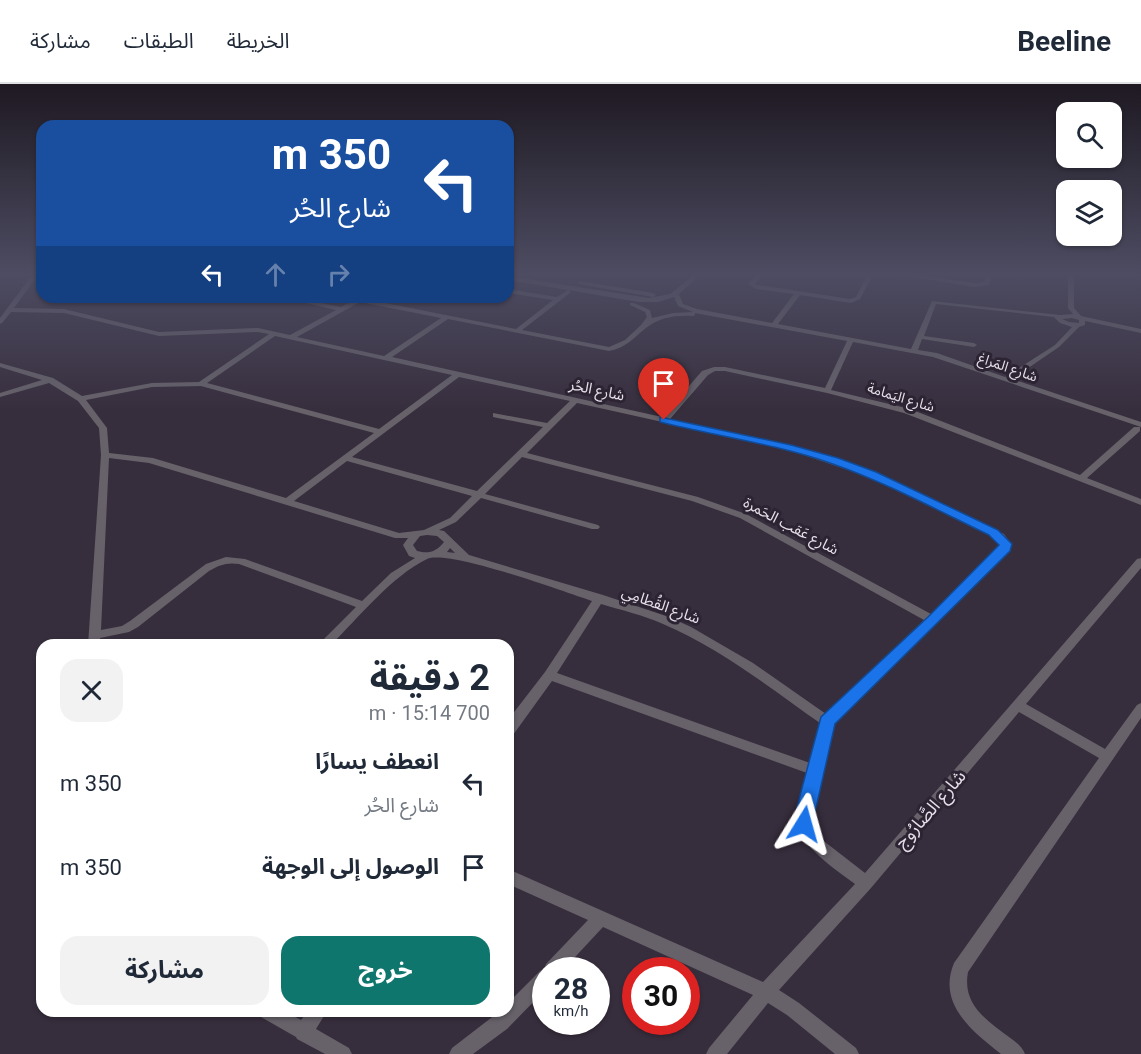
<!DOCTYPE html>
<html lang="ar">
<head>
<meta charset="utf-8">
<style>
  body { margin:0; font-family:Roboto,"Noto Sans Arabic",sans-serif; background:#f2f2f3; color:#1f2937; direction:rtl; height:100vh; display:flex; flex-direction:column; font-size:22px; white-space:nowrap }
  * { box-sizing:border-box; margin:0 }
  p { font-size:20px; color:#747a83 }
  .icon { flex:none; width:33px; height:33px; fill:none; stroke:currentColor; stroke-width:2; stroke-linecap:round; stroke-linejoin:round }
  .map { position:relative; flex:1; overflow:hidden; direction:ltr }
  .side { position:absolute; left:36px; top:555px; width:478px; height:378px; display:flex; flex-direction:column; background:#fff; border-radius:18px; box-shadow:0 2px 4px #0004; direction:rtl }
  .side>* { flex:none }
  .top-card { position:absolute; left:36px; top:36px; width:478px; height:183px; border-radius:18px; box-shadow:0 2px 4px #0004; direction:rtl; background:#1a4fa0; color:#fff; overflow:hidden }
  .controls { position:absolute; left:1056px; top:18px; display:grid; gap:12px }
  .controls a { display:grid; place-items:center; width:66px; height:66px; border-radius:12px; background:#fff; box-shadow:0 2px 4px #0004; font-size:30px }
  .speed { position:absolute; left:532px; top:873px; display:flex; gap:12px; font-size:30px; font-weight:700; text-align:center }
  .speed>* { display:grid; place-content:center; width:78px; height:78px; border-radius:50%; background:#fff; box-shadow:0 2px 4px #0004; line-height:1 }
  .speed small { font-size:15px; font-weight:400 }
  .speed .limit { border:9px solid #d22; background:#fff; color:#111 }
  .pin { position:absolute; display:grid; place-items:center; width:51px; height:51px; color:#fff; margin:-62px -26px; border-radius:50% 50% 50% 0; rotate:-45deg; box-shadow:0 0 6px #0007 }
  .pin .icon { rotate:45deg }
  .me { position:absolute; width:66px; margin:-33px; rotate:8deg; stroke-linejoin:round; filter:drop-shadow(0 0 4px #0008) }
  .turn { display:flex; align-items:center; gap:21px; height:126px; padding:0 24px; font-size:27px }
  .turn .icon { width:78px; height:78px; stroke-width:2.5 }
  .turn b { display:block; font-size:42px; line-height:51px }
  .lanes { display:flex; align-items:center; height:57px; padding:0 24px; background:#0003; justify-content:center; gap:30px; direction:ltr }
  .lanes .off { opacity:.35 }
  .round { display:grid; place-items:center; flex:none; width:63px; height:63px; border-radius:18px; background:#f2f2f3 }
  .head { display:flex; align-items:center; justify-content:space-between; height:102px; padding:0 24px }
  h1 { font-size:36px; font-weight:700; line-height:45px }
  .action { display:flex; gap:12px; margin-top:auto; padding:12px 24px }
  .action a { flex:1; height:69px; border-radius:18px; background:#0f766e; color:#fff; font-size:24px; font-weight:700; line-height:69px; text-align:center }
  .action a+a { background:#f2f2f3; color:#1f2937 }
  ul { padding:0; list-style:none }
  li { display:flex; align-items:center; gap:18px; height:84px; padding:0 24px }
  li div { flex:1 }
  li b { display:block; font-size:22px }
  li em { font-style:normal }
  header { display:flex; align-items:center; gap:36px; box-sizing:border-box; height:84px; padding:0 30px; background:#fff; border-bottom:2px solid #e0e1e3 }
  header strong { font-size:28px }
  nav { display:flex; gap:33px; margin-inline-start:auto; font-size:21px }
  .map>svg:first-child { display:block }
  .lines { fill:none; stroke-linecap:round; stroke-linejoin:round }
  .minor { fill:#67626a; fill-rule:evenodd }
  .route { fill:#1a73e8; stroke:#114b97; stroke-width:1.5 }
  .labels { text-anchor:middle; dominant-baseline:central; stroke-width:6; stroke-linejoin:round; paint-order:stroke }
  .far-street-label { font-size:14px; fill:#e6e0ea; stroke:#2d2433 }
  .street-label { font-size:15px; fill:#e6e0ea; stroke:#2d2433 }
  .near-street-label { font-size:18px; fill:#e6e0ea; stroke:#2d2433 }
</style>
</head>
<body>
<header>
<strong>Beeline</strong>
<nav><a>الخريطة</a><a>الطبقات</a><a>مشاركة</a></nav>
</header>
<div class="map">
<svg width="1141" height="970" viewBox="0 0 1141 970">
  <rect width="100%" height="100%" fill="#372e3d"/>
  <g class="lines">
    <path class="minor" d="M 32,191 L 38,191 L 14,224 L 64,225 L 159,248 L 258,244 L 290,251 L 336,226 L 280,213 L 292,213 L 341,223 L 359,213 L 367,213 L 365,215 L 516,245 L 553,216 L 508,209 L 508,205 L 557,213 L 568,206 L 571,208 L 570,209 L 522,246 L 609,263 L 625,256 L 641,241 L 647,233 L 645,228 L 630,221 L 630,219 L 634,219 L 650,226 L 652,234 L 673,229 L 693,228 L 678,222 L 674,213 L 658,218 L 639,218 L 508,196 L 508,192 L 649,214 L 670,210 L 694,191 L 700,191 L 679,210 L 683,220 L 697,225 L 772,239 L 794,210 L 756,205 L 748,200 L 756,191 L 762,191 L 755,200 L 758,201 L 850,215 L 856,213 L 867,191 L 873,191 L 860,215 L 851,219 L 800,211 L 778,240 L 911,265 L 932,217 L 1060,231 L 1073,230 L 1068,224 L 1068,191 L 1074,191 L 1074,224 L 1081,232 L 1141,245 L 1141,249 L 1085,237 L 1085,241 L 1079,243 L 1059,263 L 1012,295 L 1141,338 L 1141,343 L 933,273 L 853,258 L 831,306 L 910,325 L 1080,391 L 1134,343 L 1140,343 L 1140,347 L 1087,394 L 1141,415 L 1141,421 L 904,329 L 827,309 L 725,287 L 715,287 L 708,291 L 670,335 L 794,362 L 875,389 L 1004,450 L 1009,457 L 1010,464 L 1009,466 L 938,535 L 937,539 L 934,540 L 833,639 L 810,734 L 818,749 L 825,758 L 865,789 L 1137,475 L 1141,474 L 1141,484 L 1026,620 L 1105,665 L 1137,621 L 1141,619 L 1141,634 L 968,888 C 962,920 986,936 1009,953 C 1016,958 1022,962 1025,970 L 1001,970 C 972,947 937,920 954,879 L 1099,674 L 1019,628 L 871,804 L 779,906 L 799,919 L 856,964 L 859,970 L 835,970 L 787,931 L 768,919 L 727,970 L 706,970 L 709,964 L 753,911 L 603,843 L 563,886 L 546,886 L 546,905 L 507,945 L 473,970 L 449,970 L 452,964 L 500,927 L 508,927 L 508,919 L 540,887 L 544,885 L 546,880 L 588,836 L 508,800 L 508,785 L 763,898 L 855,800 C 835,785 799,762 796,735 C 795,726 805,700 807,689 L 552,597 L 513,651 L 508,652 L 508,636 L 545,588 L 592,517 C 564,508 449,465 427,475 C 392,492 359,533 331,561 L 318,561 L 356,523 L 239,480 C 227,478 219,481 209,487 L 138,543 L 129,548 L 100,554 L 100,561 L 88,561 L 101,371 L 99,344 L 78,317 L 49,299 L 0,313 L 0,309 L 42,296 L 0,283 L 0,279 L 53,294 L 82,312 L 152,299 L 199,298 L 269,250 L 258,248 L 159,252 L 64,229 L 11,228 L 2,239 L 0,240 L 0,234 ZM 360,218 L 441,234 L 384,272 L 297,253 ZM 936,220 L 1054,233 L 1060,239 L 1072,243 L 1055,261 L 1005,293 L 937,269 L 918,266 L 922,255 L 974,263 L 977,261 L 974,259 L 924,252 ZM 695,229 L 847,257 L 825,304 L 725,283 L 714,283 L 702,287 L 662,333 L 392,273 L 448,235 L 609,267 C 626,264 633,254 646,244 C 660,233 676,231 693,232 L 695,231 ZM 1072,234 L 1079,236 L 1079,239 L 1069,238 L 1062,235 ZM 275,252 L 452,291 L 379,345 L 207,299 ZM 459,293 L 570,317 L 547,339 L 493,329 L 493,333 L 543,343 L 477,407 L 352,373 ZM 201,302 L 374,349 L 286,414 L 153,374 L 109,369 L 107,344 L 86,316 L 152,303 ZM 577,319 L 789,366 L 869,393 L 996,454 L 1000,463 L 931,530 L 746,430 L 698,413 L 527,369 ZM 522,373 L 692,417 L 740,434 L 924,536 L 826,630 L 753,579 L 691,543 L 669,533 L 603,511 L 469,471 L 444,447 L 439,446 L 456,438 L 481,414 L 592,445 L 598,445 L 600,443 L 598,441 L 485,410 ZM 109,374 L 149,379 L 395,454 L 408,454 L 403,461 L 409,472 L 415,474 L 391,489 L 362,517 L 245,475 L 226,473 L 206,480 L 130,537 L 122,542 L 101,546 ZM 347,377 L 472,412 L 450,434 L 424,446 L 399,449 L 294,417 ZM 427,451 L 437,452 L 444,458 C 436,468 429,470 417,467 L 413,461 L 420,452 ZM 450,464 L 455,469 L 447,468 ZM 601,520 C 621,526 643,531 663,540 C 720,564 770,604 820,639 L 810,679 L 557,589 Z
      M 901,191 L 917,191 L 975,199 L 984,198 L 986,191 L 992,191 L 989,201 L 975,203 Z
      M 580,197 L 653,209 L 656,211 L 653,213 L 578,200 L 578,198 Z
      M 258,927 L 284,927 L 301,936 L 308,927 L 327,927 L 316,945 L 349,964 L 352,970 L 325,970 L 297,955 L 296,953 L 261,933 Z"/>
  </g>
  <linearGradient id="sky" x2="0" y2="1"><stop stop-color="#1e1922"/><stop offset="0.58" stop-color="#4d4c62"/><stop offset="1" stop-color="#4d4c62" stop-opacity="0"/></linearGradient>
  <rect width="1141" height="327" fill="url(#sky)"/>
  <path class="route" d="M 660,333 L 791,361 L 838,374 L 876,388 L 998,446 L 1012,460 L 1010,467 L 835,640 L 811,746 L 804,748 L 798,746 L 794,734 L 821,633 L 928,533 L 999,461 L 989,451 C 937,426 885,398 830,379 C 775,360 717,352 660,338 Z"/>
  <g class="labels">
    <g class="far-street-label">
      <text transform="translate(1008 283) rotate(19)">شارع المَراغ</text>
      <text transform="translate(901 313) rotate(17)">شارع اليَمامة</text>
    </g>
    <g class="street-label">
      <text transform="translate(597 306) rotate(12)">شارع الحُر</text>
      <text transform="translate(791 442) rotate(28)">شارع عَقب الحَمرة</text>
      <text transform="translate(661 521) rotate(20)">شارع القُطامِي</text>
    </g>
    <g class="near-street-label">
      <text transform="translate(930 725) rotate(-49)">شارع الصَّارُوج</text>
    </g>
  </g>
</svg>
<div class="controls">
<a><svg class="icon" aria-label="search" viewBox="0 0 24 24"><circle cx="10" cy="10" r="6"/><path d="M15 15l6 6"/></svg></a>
<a><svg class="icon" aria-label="layers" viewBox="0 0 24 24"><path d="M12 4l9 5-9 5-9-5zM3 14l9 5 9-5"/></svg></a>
</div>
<div class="speed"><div>28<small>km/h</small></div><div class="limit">30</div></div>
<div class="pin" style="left:664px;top:336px;background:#d93025"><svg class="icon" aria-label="arrive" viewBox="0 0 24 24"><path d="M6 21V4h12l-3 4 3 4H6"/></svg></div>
<svg class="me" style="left:804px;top:740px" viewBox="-20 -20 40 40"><path d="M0-17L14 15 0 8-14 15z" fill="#1a73e8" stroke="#fff" stroke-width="4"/></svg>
<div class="top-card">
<div class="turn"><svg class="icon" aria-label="left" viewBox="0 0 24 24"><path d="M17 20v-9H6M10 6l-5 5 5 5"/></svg><div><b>350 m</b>شارع الحُر</div></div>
<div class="lanes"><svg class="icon" aria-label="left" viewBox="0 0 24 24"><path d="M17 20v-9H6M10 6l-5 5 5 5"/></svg><svg class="icon off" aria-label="ahead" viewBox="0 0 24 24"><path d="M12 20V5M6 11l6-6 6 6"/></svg><svg class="icon off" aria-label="right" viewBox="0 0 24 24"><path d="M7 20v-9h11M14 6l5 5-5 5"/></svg></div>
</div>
<section class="side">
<div class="head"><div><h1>2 دقيقة</h1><p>700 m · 15:14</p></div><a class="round"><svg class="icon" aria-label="close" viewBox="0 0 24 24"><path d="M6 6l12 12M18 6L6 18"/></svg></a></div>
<ul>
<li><svg class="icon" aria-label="left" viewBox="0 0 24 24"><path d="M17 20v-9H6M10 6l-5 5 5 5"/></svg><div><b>انعطف يسارًا</b><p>شارع الحُر</p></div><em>350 m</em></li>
<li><svg class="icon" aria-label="arrive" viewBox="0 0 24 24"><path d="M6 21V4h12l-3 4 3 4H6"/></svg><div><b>الوصول إلى الوجهة</b></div><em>350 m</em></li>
</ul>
<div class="action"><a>خروج</a><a>مشاركة</a></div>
</section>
</div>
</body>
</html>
